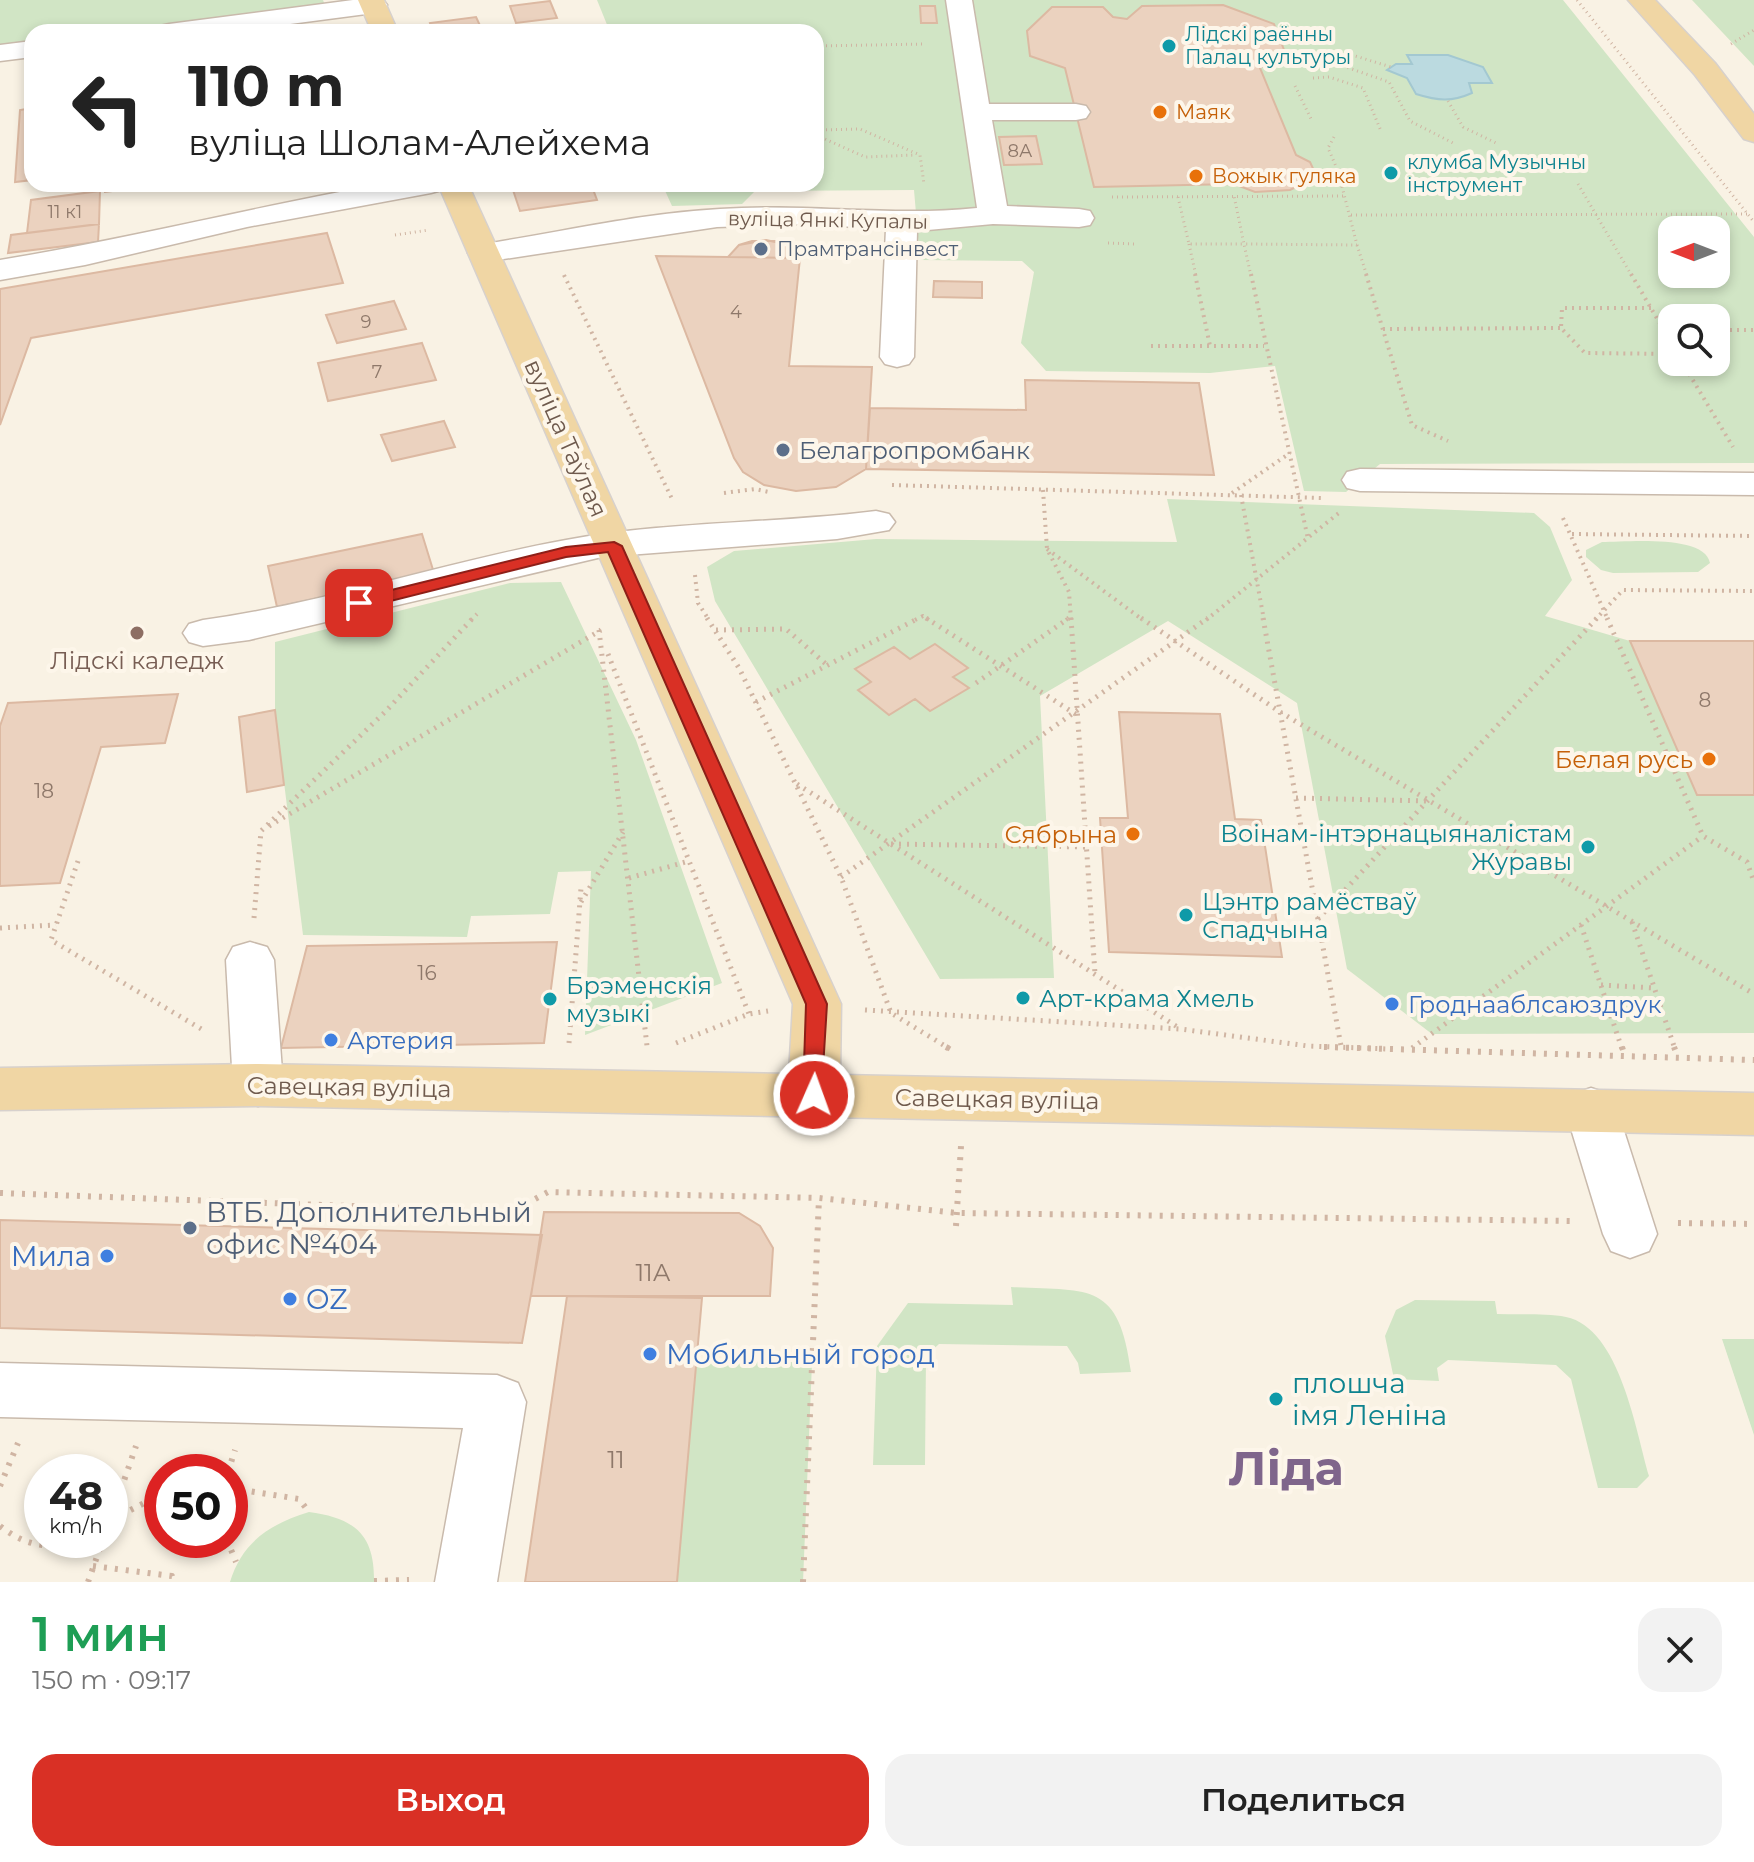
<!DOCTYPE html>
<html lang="ru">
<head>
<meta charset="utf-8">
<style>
  body { margin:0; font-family:Montserrat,sans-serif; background:#f2f2f2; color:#222; height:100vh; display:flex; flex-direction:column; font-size:30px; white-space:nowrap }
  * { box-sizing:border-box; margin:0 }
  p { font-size:26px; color:#767676 }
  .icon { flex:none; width:44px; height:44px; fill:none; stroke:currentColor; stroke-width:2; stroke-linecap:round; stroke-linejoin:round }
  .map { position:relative; height:1582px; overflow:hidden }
  .sheet { display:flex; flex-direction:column; background:#fff; flex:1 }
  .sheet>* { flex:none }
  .hud { position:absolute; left:24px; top:24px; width:800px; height:168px; border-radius:24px; box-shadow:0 4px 12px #0003; background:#fff; color:#222; overflow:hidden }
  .needle { width:52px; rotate:270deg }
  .controls { position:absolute; left:1658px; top:216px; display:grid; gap:16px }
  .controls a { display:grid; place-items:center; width:72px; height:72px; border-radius:16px; background:#fff; box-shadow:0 4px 12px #0003; font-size:40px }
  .speed { position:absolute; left:24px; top:1454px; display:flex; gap:16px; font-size:40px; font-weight:700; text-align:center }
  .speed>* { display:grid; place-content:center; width:104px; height:104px; border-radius:50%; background:#fff; box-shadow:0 4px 12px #0003; line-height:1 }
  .speed small { font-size:20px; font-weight:400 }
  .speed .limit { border:12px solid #d22; background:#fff; color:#111 }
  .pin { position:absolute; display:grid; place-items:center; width:68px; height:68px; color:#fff; margin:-34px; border-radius:16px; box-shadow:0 4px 12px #0006 }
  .me { position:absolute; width:88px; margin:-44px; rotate:2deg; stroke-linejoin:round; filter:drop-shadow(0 0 6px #0008) }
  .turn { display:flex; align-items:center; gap:28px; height:168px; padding:0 32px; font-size:36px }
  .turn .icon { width:104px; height:104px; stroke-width:2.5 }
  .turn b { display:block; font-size:56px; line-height:68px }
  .round { display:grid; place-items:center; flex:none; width:84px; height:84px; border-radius:24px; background:#f2f2f2 }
  .summary { display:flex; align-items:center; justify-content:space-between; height:136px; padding:0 32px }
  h1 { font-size:48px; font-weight:600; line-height:60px; color:#1e9e55 }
  .primary-button { display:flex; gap:16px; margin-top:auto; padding:16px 32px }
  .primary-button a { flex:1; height:92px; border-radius:24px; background:#d93025; color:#fff; font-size:32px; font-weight:600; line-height:92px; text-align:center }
  .primary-button a+a { background:#f2f2f2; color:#222 }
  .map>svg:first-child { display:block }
  .green { fill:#d1e5c5; fill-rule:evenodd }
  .water { fill:#bbdae0; stroke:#a3c8d1; stroke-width:2 }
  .building { fill:#ebd2bf; stroke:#dcb9a2; stroke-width:2 }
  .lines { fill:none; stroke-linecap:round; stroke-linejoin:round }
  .minor-casing { stroke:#c9baac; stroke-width:3 }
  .major-casing { stroke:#d7d1cd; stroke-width:3 }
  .path-far3 { stroke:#d0b5a3; stroke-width:3; stroke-dasharray:1 4; stroke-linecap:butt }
  .path-far2 { stroke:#d0b5a3; stroke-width:4; stroke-dasharray:2 5; stroke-linecap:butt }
  .path-far1 { stroke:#d0b5a3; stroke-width:5; stroke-dasharray:2 6; stroke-linecap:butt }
  .path { stroke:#d0b5a3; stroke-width:6; stroke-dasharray:3 8; stroke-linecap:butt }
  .minor { fill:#fff; fill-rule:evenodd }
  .major { fill:#f0d6a4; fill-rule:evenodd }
  .route { fill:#d93025; stroke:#8d1f18; stroke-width:2 }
  .culture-dot { fill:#0f9aa8; stroke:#fdf6ea; stroke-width:3 }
  .food-dot { fill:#e8710a; stroke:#fdf6ea; stroke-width:3 }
  .service-dot { fill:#5c6f8a; stroke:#fdf6ea; stroke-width:3 }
  .education-dot { fill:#8d6e63; stroke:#fdf6ea; stroke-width:3 }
  .shop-dot { fill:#3f7fe0; stroke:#fdf6ea; stroke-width:3 }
  .labels { text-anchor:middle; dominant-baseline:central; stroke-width:8; stroke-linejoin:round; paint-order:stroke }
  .far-number-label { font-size:18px; fill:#8e786a }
  .far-culture-label { font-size:20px; fill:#0d838f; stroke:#fdf6ea; text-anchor:start }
  .far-food-label { font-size:20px; fill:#c56008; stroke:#fdf6ea; text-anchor:start }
  .far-street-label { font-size:20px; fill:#6f5a4d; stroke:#fdf6ea }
  .far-service-label { font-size:20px; fill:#4e5e75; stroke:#fdf6ea; text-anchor:start }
  .number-label { font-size:20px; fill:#8e786a }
  .street-label { font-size:24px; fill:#6f5a4d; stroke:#fdf6ea }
  .service-label { font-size:24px; fill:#4e5e75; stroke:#fdf6ea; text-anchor:start }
  .education-label { font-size:24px; fill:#785e54; stroke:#fdf6ea }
  .food-label { font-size:24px; fill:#c56008; stroke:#fdf6ea; text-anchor:end }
  .culture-label { font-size:24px; fill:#0d838f; stroke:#fdf6ea; text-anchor:start }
  .shop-label { font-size:24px; fill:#366cbe; stroke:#fdf6ea; text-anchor:start }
  .near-number-label { font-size:24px; fill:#8e786a }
  .near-service-label { font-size:28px; fill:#4e5e75; stroke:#fdf6ea; text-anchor:start }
  .near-shop-label { font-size:28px; fill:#366cbe; stroke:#fdf6ea; text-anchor:start }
  .near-culture-label { font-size:28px; fill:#0d838f; stroke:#fdf6ea; text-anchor:start }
  .near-town-label { font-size:48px; font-weight:bold; fill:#7f658b; stroke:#fdf6ea }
</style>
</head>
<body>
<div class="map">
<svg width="1754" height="1582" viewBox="0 0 1754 1582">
  <rect width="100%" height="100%" fill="#f9f2e4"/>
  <path class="green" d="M 0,0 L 323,0 L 330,18 L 217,32 L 32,32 L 32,55 L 0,58 Z
    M 597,0 L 1563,0 L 1754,237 L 1754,463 L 1380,464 L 1346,492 L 1304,491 L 1275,366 L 1210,373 L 1046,371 L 1021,343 L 1034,272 L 1022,261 L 920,260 L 914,190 L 755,191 L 742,204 L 672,206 L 662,184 L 816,184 L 816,32 L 610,32 ZM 1672,230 L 1716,230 L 1716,274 L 1672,274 ZM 1672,318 L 1716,318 L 1716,362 L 1672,362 Z
    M 1692,0 L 1754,0 L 1754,66 Z
    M 1167,499 L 1534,513 L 1550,527 L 1572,580 L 1545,616 L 1630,641 L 1697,795 L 1754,795 L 1754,1033 L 1432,1034 L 1347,969 L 1297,703 L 1168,621 L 1040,696 L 1054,978 L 940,979 L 715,601 L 707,567 L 734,551 L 876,539 L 1177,542 Z
    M 1602,542 C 1626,542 1705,534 1710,563 L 1698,572 L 1613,573 L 1601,570 L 1586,557 L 1586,550 Z
    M 561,582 L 636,740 L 722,983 L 585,1035 L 591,871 L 558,872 L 550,914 L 471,916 L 467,937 L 303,935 L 275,710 L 275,642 L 510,583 Z
    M 1011,1287 C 1090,1291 1119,1281 1131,1372 L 1080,1374 L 1078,1363 L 1067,1346 L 939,1344 L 926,1356 L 925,1465 L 873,1465 L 877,1346 L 908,1303 L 1013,1305 Z
    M 1415,1300 L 1495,1301 L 1497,1314 C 1519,1315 1545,1313 1566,1317 C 1620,1328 1636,1432 1649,1476 L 1637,1488 L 1598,1488 L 1571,1379 L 1556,1365 L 1448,1360 L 1437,1368 L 1439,1381 L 1394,1379 L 1385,1336 L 1396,1310 Z
    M 1722,1339 L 1754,1339 L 1754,1435 Z
    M 697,1358 L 812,1363 L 803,1582 L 677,1582 Z
    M 309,1512 C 354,1518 375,1534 374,1582 L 230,1582 C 242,1542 270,1524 309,1512 Z"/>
  <path class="water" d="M 1407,55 L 1448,55 L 1483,67 L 1492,83 L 1469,83 L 1472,93 C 1452,102 1438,101 1416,94 L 1407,78 L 1387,70 L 1396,64 L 1412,64 Z"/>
  <path class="building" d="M 550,1 L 557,18 L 516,23 L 510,6 Z
    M 1223,5 L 1274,24 L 1286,55 L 1260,68 L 1296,155 L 1310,162 L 1317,177 L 1290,190 L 1255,192 L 1234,184 L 1094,187 L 1065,68 L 1030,56 L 1027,31 L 1052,7 L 1103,7 L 1113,17 L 1127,19 L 1142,6 Z
    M 920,6 L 935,6 L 937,23 L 921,23 Z
    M 476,17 L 483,32 L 433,32 L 430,23 Z
    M 32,108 L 32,180 L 15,182 L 20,110 Z
    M 1036,136 L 1042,164 L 1004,165 L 999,137 Z
    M 105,184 L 174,184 L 105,192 Z
    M 511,184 L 591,184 L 597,200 L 520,211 Z
    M 100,191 L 99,224 L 27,233 L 31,200 Z
    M 99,224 L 98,242 L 8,253 L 11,235 Z
    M 327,233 L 343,283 L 31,338 L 0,425 L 0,289 Z
    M 766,240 L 793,246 L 800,258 L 789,366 L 872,367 L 866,469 L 836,487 L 796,491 L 764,485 L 743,472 L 734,458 L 656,256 L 728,257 L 739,245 Z
    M 752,241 L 780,241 L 793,246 L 800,258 L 728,257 L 739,245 Z
    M 934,281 L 982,282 L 982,298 L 933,297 Z
    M 394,301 L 406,329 L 337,343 L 326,315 Z
    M 422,343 L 436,380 L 328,401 L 318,363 Z
    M 1025,380 L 1199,383 L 1214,475 L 866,469 L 870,408 L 1026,410 Z
    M 444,421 L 455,447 L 392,461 L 381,435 Z
    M 422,534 L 434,573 L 277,607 L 268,566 Z
    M 1630,641 L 1754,641 L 1754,795 L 1697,795 Z
    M 935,644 L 968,668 L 953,677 L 969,688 L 930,711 L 915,699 L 889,715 L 858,690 L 871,682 L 855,669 L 894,647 L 910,659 Z
    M 178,694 L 165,743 L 101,747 L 60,883 L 0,886 L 0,726 L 8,703 Z
    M 275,710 L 284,785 L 247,792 L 239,717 Z
    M 1119,712 L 1220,714 L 1235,819 L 1261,820 L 1282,957 L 1109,952 L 1100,818 L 1128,818 Z
    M 557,942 L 544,1043 L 281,1048 L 307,946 Z
    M 544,1212 L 739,1213 L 760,1226 L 773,1248 L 770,1296 L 531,1296 Z
    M 0,1220 L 542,1235 L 522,1343 L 450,1341 L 0,1328 Z
    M 567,1296 L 702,1298 L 677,1582 L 525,1582 Z"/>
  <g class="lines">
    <defs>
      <path id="minor" d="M 353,0 L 383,0 L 387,5 L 374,13 L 229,32 L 156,32 L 160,26 L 169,24 Z
        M 946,0 L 972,0 L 989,104 L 1076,104 L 1086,106 L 1090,112 L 1086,118 L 1076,120 L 992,120 L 1007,206 L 1079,209 L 1090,211 L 1094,218 L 1090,225 L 1079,227 L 993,224 L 917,231 L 914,357 L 909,364 L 897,367 L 885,364 L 880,357 L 886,229 L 808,224 L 717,227 L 484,262 L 473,260 L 468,253 L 473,246 L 484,244 C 562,232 642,213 720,209 C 806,203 891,217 977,208 Z
        M 32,41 L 32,57 L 0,61 L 0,45 Z
        M 382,184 L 446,184 L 442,190 L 431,193 L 247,227 L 85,265 L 0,280 L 0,260 C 128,239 254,207 382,184 Z
        M 1360,469 L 1754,473 L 1754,495 L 1360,491 L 1347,488 L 1342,480 L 1347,472 Z
        M 876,511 L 889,514 L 895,522 L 889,530 L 837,539 L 602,557 L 249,640 L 203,646 L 189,642 L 183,633 L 189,624 L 203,620 C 327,603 444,562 566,540 C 668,521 773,524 876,511 Z
        M 250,942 L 267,947 L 274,960 L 283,1085 L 276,1100 L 258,1106 L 240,1100 L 233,1085 L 226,960 L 233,947 Z
        M 1591,1088 L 1609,1094 L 1617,1109 L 1657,1234 L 1649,1251 L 1630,1258 L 1611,1251 L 1603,1234 L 1565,1109 L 1573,1094 Z
        M 0,1363 L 497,1375 L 518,1383 L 526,1402 L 497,1582 L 435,1582 L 463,1428 L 0,1417 Z"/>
      <path id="major" d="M 358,0 L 384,0 L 398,32 L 372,32 Z
        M 1628,0 L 1655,0 L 1715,63 L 1754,114 L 1754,142 L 1744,139 L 1695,75 Z
        M 438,184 L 468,184 L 841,1004 L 840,1075 L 1754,1093 L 1754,1135 L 258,1106 L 0,1110 L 0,1068 L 258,1064 L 789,1074 L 793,1004 Z"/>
    </defs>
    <use href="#minor" class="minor-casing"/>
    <use href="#major" class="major-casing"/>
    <path class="path-far3" d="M 1577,0 L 1754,222
      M 1731,44 L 1754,30
      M 816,46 L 925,44
      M 1286,55 L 1352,55 L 1391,67
      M 1298,65 L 1340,65 L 1389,82 L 1410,121 L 1455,144
      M 1313,78 L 1329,77 L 1363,88 L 1381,131
      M 1295,86 L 1312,121
      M 1448,101 L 1463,127 L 1496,143
      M 816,130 L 860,129 L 920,155 L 924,184
      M 816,135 L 865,157 L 915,155
      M 1334,137 L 1328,148 L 1338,171
      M 1578,184 L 1632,276
      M 1112,197 L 1347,196
      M 1178,197 L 1189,244 L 1244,244 L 1234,196
      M 1351,215 L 1748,214
      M 395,235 L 429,230
      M 1108,243 L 1135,244
      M 1189,244 L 1196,276
      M 1357,245 L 1367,276
      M 1251,276 L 1244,244 L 1357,245 L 1338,171 L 1314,171"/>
    <path class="path-far2" d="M 1195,274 L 1210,346
      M 1251,274 L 1308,539
      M 1366,274 L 1412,425 L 1448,441
      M 1631,274 L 1672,344
      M 564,275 L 673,501
      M 1651,308 L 1562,308 L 1561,328 L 1585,353 L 1672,354
      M 1383,329 L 1561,328
      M 1716,330 L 1754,330
      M 1151,346 L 1264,346
      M 1682,362 L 1733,447
      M 892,485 L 1322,498
      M 1043,490 L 1047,549 L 1069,592 L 1071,620
      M 724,493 L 755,489 L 769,492
      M 1232,493 L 1290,453
      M 1241,495 L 1264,620
      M 1563,518 L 1608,620
      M 1572,534 L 1754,536
      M 1047,549 L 1143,620
      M 695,575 L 698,603 L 709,620
      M 471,620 L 477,614
      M 915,620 L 923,616 L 929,620
      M 1066,620 L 1070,617
      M 1206,620 L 1340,512
      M 1595,620 L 1623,590 L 1754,591"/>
    <path class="path-far1" d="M 707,618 L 739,668 L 841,877 L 891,1013 L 950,1049
      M 926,618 L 1077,715
      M 1071,618 L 1095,974
      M 1141,618 L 1280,712 L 1754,994
      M 1263,618 L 1341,1046
      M 1607,618 L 1703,836 L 1747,862 L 1754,882
      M 599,630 L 647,1046
      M 716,630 L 786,629 L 827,665
      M 608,654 L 749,1014
      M 976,683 L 1069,618
      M 756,702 L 919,618
      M 797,784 L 1179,1028
      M 1296,798 L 1428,801
      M 269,826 L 601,630
      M 891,844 L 1086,847
      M 78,861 L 51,940 L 203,1030
      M 841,877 L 1208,618
      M 629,878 L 689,861
      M 581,902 L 623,832
      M 254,918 L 261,831 L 385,712 L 473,618
      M 1318,919 L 1597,618
      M 1632,922 L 1675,1049
      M 1581,925 L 1622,1049
      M 0,928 L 56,925
      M 1601,985 L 1655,988
      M 865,1010 L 1180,1029 L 1308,1046 L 1388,1049
      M 569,1043 L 581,888
      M 676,1043 L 749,1014 L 768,1011
      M 1412,1048 L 1703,836"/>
    <path class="path" d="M 946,1047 L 952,1050
      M 1324,1047 L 1754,1060
      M 1622,1047 L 1625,1056
      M 1674,1047 L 1678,1057
      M 0,1193 L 511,1212 L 548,1192 L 819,1198 L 957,1213 L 1572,1221
      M 1678,1223 L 1754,1224
      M 956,1226 L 961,1146
      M 228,1472 L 235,1450
      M 0,1486 L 18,1443
      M 230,1488 L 299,1499 L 309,1512
      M 111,1520 L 162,1494
      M 110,1521 L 136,1446
      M 0,1526 C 27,1547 50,1550 82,1540
      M 227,1540 L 236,1562
      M 93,1566 L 172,1576 L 174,1582
      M 374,1581 L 409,1580
      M 88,1582 L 103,1540
      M 803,1582 L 819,1198"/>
    <use href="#minor" class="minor"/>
    <use href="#major" class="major"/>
  </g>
  <path class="route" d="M 614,542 L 622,546 L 827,1004 L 821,1101 L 807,1101 L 803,1095 L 806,1004 L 608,552 L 566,557 L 359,609 L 351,603 L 359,598 L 566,547 Z"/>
  <g class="culture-dot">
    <circle cx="1169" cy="46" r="8"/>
    <circle cx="1391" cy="173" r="8"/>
    <circle cx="1588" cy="847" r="8"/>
    <circle cx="1186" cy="915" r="8"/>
    <circle cx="1023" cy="998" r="8"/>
    <circle cx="550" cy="999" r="8"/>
    <circle cx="1276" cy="1399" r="8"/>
  </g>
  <g class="food-dot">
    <circle cx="1160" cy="112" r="8"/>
    <circle cx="1196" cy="176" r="8"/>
    <circle cx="1709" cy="759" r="8"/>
    <circle cx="1133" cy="834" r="8"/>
  </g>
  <g class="service-dot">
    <circle cx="761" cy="249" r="8"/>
    <circle cx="783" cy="450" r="8"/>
    <circle cx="190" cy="1228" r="8"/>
  </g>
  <circle class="education-dot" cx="137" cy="633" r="8"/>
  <g class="shop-dot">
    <circle cx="1392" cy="1004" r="8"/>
    <circle cx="331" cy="1040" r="8"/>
    <circle cx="107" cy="1256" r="8"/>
    <circle cx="290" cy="1299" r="8"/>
    <circle cx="650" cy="1354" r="8"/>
  </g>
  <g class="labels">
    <g class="far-number-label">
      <text x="1020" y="151">8А</text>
      <text x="65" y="212">11 к1</text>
      <text x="736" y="312">4</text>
      <text x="366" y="322">9</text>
      <text x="377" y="372">7</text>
    </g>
    <g class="far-culture-label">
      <text x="1185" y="34">Лідскі раённы<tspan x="1185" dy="23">Палац культуры</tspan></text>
      <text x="1407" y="162">клумба Музычны<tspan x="1407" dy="23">інструмент</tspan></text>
    </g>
    <g class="far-food-label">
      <text x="1176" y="112">Маяк</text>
      <text x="1212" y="176">Вожык гуляка</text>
    </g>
    <g class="far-street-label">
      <text transform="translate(828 220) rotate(1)">вуліца Янкі Купалы</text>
    </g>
    <g class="far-service-label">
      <text x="777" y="249">Прамтрансінвест</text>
    </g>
    <g class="number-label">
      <text x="1705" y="700">8</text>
      <text x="44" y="791">18</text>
      <text x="427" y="973">16</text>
    </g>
    <g class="street-label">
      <text transform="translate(566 438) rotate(66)">вуліца Таўлая</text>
      <text transform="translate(349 1087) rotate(1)">Савецкая вуліца</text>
      <text transform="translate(997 1099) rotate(1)">Савецкая вуліца</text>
    </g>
    <g class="service-label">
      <text x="799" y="450">Белагропромбанк</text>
    </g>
    <g class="education-label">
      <text x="137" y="660">Лідскі каледж</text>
    </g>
    <g class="food-label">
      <text x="1693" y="759">Белая русь</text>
      <text x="1117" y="834">Сябрына</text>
    </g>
    <g class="culture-label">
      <text x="1572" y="833" text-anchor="end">Воінам-інтэрнацыяналістам<tspan x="1572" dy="28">Журавы</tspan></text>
      <text x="1202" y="901">Цэнтр рамёстваў<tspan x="1202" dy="28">Спадчына</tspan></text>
      <text x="566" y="985">Брэменскія<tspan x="566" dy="28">музыкі</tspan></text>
      <text x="1039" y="998">Арт-крама Хмель</text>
    </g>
    <g class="shop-label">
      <text x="1408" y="1004">Гроднааблсаюздрук</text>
      <text x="347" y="1040">Артерия</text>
    </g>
    <g class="near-number-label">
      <text x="653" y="1272">11А</text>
      <text x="616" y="1459">11</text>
    </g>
    <g class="near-service-label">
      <text x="206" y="1212">ВТБ. Дополнительный<tspan x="206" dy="32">офис №404</tspan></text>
    </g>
    <g class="near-shop-label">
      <text x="91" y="1256" text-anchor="end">Мила</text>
      <text x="306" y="1299">OZ</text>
      <text x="666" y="1354">Мобильный город</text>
    </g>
    <g class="near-culture-label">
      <text x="1292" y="1383">плошча<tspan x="1292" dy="32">імя Леніна</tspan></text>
    </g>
    <g class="near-town-label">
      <text x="1286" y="1468">Ліда</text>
    </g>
  </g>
</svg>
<div class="controls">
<a><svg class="needle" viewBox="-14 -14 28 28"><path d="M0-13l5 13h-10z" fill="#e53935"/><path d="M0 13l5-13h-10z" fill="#767676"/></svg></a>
<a><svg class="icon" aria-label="search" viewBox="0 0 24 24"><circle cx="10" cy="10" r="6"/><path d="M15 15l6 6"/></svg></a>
</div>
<div class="speed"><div>48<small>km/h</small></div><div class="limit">50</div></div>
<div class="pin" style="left:359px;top:603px;background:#d93025"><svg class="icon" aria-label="arrive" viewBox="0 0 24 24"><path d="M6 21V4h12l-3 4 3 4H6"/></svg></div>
<svg class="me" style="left:814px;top:1095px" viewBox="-20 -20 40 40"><circle r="17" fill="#d93025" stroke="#fff" stroke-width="3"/><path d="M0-11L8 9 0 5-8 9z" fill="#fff"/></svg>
<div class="hud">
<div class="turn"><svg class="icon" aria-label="left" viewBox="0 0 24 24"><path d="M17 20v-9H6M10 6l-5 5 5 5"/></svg><div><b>110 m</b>вуліца Шолам-Алейхема</div></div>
</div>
</div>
<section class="sheet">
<div class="summary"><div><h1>1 мин</h1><p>150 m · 09:17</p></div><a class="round"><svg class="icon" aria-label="close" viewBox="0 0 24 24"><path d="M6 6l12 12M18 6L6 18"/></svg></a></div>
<div class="primary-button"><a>Выход</a><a>Поделиться</a></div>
</section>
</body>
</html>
